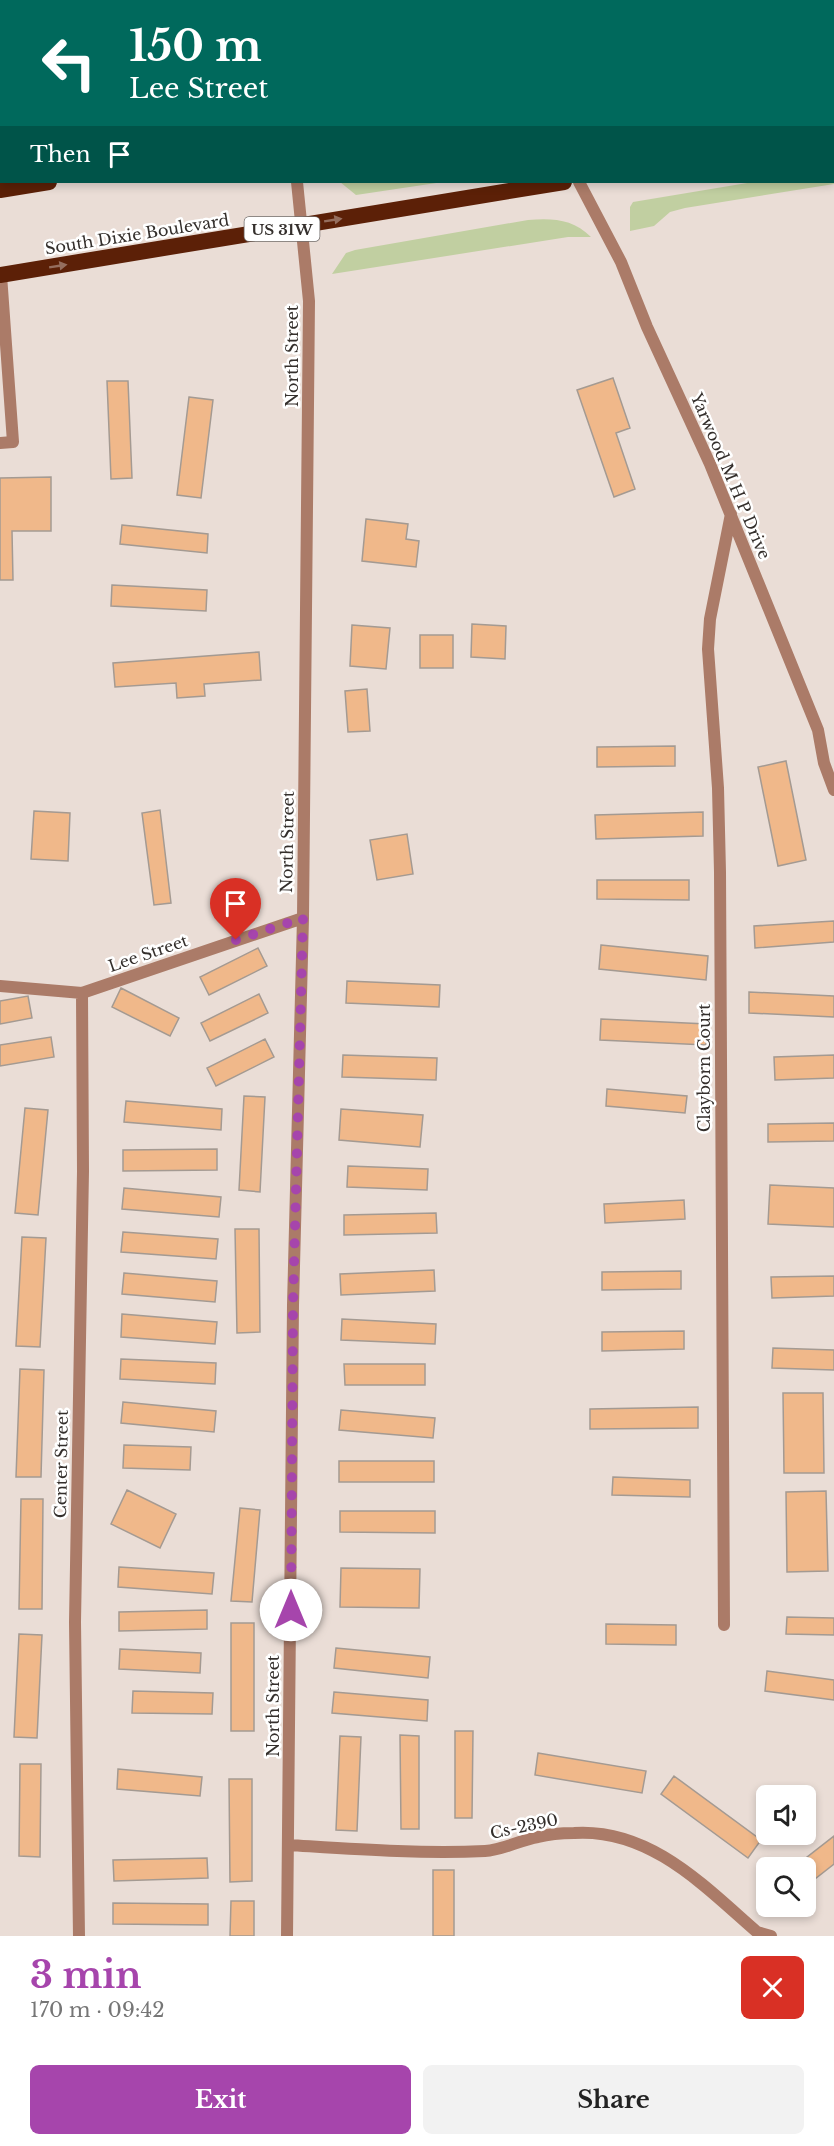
<!DOCTYPE html>
<html lang="en">
<head>
<meta charset="utf-8">
<style>
  body { margin:0; font-family:"Libre Baskerville",serif; background:#f2f2f2; color:#222; height:100vh; display:flex; flex-direction:column; font-size:22px; white-space:nowrap }
  * { box-sizing:border-box; margin:0 }
  p { font-size:20px; color:#767676 }
  .icon { flex:none; width:33px; height:33px; fill:none; stroke:currentColor; stroke-width:2; stroke-linecap:round; stroke-linejoin:round }
  .map { position:relative; height:1936px; overflow:hidden }
  .details { display:flex; flex-direction:column; background:#fff; flex:1 }
  .details>* { flex:none }
  .top-card { position:absolute; left:0px; top:0px; width:834px; height:183px; box-shadow:0 3px 9px #0003; background:#00695c; color:#fff; overflow:hidden }
  .buttons { position:absolute; left:756px; top:1785px; display:grid; gap:12px }
  .buttons a { display:grid; place-items:center; width:60px; height:60px; border-radius:9px; background:#fff; box-shadow:0 3px 9px #0003; font-size:30px }
  .pin { position:absolute; display:grid; place-items:center; width:51px; height:51px; color:#fff; margin:-62px -26px; border-radius:50% 50% 50% 0; rotate:-45deg; box-shadow:0 0 6px #0007 }
  .pin .icon { rotate:45deg }
  .me { position:absolute; width:66px; margin:-33px; rotate:0deg; stroke-linejoin:round; filter:drop-shadow(0 0 4px #0008) }
  .turn { display:flex; align-items:center; gap:21px; height:126px; padding:0 30px; font-size:27px }
  .turn .icon { width:78px; height:78px; stroke-width:2.5 }
  .turn b { display:block; font-size:42px; line-height:51px }
  .then { display:flex; align-items:center; height:57px; padding:0 30px; background:#0003; gap:12px; font-size:22px }
  .round { display:grid; place-items:center; flex:none; width:63px; height:63px; border-radius:9px; background:#f2f2f2 }
  .headline { display:flex; align-items:center; justify-content:space-between; height:102px; padding:0 30px }
  h1 { font-size:36px; font-weight:800; line-height:45px; color:#a645ac }
  .button { display:flex; gap:12px; margin-top:auto; padding:12px 30px }
  .button a { flex:1; height:69px; border-radius:9px; background:#a645ac; color:#fff; font-size:24px; font-weight:800; line-height:69px; text-align:center }
  .button a+a { background:#f2f2f2; color:#222 }
  .map>svg:first-child { display:block }
  .green { fill:#c1cfa1 }
  .building { fill:#f0b88a; stroke:#a49a92; stroke-width:1.5 }
  .lines { fill:none; stroke-linecap:round; stroke-linejoin:round }
  .service { stroke:#ab7b68; stroke-width:12 }
  .minor { stroke:#ab7b68; stroke-width:12 }
  .trunk { stroke:#5c2007; stroke-width:16 }
  .oneway { fill:#956e5e }
  .route { stroke:#a645ac; stroke-width:10; stroke-dasharray:0 18 }
  .labels { text-anchor:middle; dominant-baseline:central; stroke-width:5; stroke-linejoin:round; paint-order:stroke }
  .shield { fill:#fff; stroke:#716d6b; stroke-width:1.5 }
  .shield-label { font-size:15px; font-weight:bold; fill:#342f2c }
  .street-label { font-size:16px; fill:#342f2c; stroke:#fff }
</style>
</head>
<body>
<div class="map">
<svg width="834" height="1936" viewBox="0 0 834 1936">
  <rect width="100%" height="100%" fill="#eaddd6"/>
  <path class="green" d="M 833,168 L 834,184 L 685,208 L 670,212 L 654,226 L 630,231 L 630,207 L 633,202 L 753,182 L 832,182 Z
    M 340,182 L 443,182 L 356,195 Z
    M 528,220 C 553,218 573,219 591,237 L 568,237 L 332,274 L 346,253 L 355,250 Z"/>
  <path class="building" d="M 65,0 L 241,0 L 241,2 L 65,2 Z
    M 613,378 L 630,428 L 616,433 L 635,489 L 614,497 L 577,390 Z
    M 107,381 L 128,381 L 132,478 L 111,479 Z
    M 189,397 L 213,400 L 201,498 L 177,495 Z
    M 51,477 L 51,531 L 12,531 L 13,580 L 0,580 L 0,478 Z
    M 366,519 L 408,524 L 406,539 L 419,541 L 416,567 L 362,561 Z
    M 122,525 L 208,534 L 207,553 L 120,544 Z
    M 112,585 L 207,590 L 206,611 L 111,606 Z
    M 472,624 L 506,626 L 505,659 L 471,657 Z
    M 352,625 L 390,628 L 386,669 L 350,666 Z
    M 420,635 L 453,635 L 453,668 L 420,668 Z
    M 259,652 L 261,680 L 204,684 L 205,696 L 177,698 L 176,683 L 115,687 L 113,663 Z
    M 367,689 L 370,731 L 348,732 L 345,691 Z
    M 675,746 L 675,766 L 597,767 L 597,747 Z
    M 786,761 L 806,860 L 778,866 L 758,767 Z
    M 160,810 L 171,903 L 154,905 L 142,813 Z
    M 34,811 L 70,813 L 68,861 L 31,859 Z
    M 703,812 L 703,836 L 596,839 L 595,815 Z
    M 407,834 L 413,874 L 377,880 L 370,840 Z
    M 597,880 L 689,880 L 689,900 L 597,899 Z
    M 834,921 L 834,942 L 755,948 L 754,926 Z
    M 601,945 L 708,956 L 706,980 L 599,969 Z
    M 258,948 L 267,966 L 209,995 L 200,977 Z
    M 347,981 L 440,985 L 439,1007 L 346,1003 Z
    M 121,988 L 179,1018 L 170,1036 L 112,1007 Z
    M 749,992 L 834,996 L 834,1017 L 749,1013 Z
    M 259,994 L 268,1013 L 210,1041 L 201,1023 Z
    M 28,996 L 32,1018 L 0,1024 L 0,1001 Z
    M 601,1019 L 707,1024 L 706,1045 L 600,1040 Z
    M 51,1037 L 54,1057 L 0,1066 L 0,1045 Z
    M 265,1039 L 274,1057 L 216,1086 L 207,1068 Z
    M 343,1055 L 437,1058 L 436,1080 L 342,1077 Z
    M 834,1055 L 834,1078 L 775,1080 L 774,1057 Z
    M 607,1089 L 687,1096 L 685,1113 L 606,1106 Z
    M 244,1096 L 265,1097 L 260,1192 L 239,1190 Z
    M 126,1101 L 222,1109 L 221,1130 L 124,1122 Z
    M 25,1108 L 48,1110 L 38,1215 L 15,1213 Z
    M 341,1109 L 423,1115 L 420,1147 L 339,1140 Z
    M 834,1123 L 834,1141 L 768,1142 L 768,1124 Z
    M 217,1149 L 217,1170 L 123,1171 L 123,1150 Z
    M 348,1166 L 428,1169 L 427,1190 L 347,1187 Z
    M 770,1185 L 834,1188 L 834,1227 L 768,1224 Z
    M 124,1188 L 221,1197 L 219,1217 L 122,1209 Z
    M 684,1200 L 685,1219 L 605,1223 L 604,1204 Z
    M 436,1213 L 437,1233 L 344,1235 L 344,1215 Z
    M 235,1229 L 259,1229 L 260,1332 L 237,1333 Z
    M 123,1232 L 218,1239 L 216,1259 L 121,1252 Z
    M 22,1237 L 46,1238 L 40,1347 L 16,1346 Z
    M 434,1270 L 435,1291 L 341,1295 L 340,1274 Z
    M 681,1271 L 681,1289 L 602,1290 L 602,1272 Z
    M 124,1273 L 217,1281 L 215,1302 L 122,1294 Z
    M 834,1276 L 834,1296 L 772,1298 L 771,1277 Z
    M 122,1314 L 217,1322 L 215,1344 L 121,1337 Z
    M 342,1319 L 436,1324 L 435,1344 L 341,1340 Z
    M 684,1331 L 684,1349 L 602,1351 L 602,1332 Z
    M 773,1348 L 834,1350 L 834,1370 L 772,1368 Z
    M 121,1359 L 216,1363 L 215,1384 L 120,1379 Z
    M 344,1364 L 425,1364 L 425,1385 L 345,1385 Z
    M 20,1369 L 44,1370 L 41,1477 L 16,1477 Z
    M 783,1393 L 823,1393 L 824,1473 L 784,1473 Z
    M 123,1402 L 216,1411 L 214,1432 L 121,1423 Z
    M 698,1407 L 698,1428 L 590,1429 L 590,1409 Z
    M 341,1410 L 435,1418 L 433,1438 L 339,1430 Z
    M 124,1445 L 191,1447 L 190,1470 L 123,1468 Z
    M 339,1461 L 434,1461 L 434,1482 L 339,1482 Z
    M 613,1477 L 690,1480 L 690,1497 L 612,1495 Z
    M 127,1490 L 176,1514 L 160,1548 L 111,1524 Z
    M 826,1491 L 828,1571 L 787,1572 L 786,1492 Z
    M 21,1499 L 43,1499 L 42,1609 L 19,1609 Z
    M 240,1508 L 260,1510 L 252,1602 L 231,1601 Z
    M 340,1511 L 435,1511 L 435,1533 L 340,1532 Z
    M 119,1567 L 214,1573 L 212,1594 L 118,1587 Z
    M 341,1568 L 420,1569 L 419,1608 L 340,1607 Z
    M 207,1610 L 207,1629 L 119,1631 L 119,1612 Z
    M 787,1617 L 834,1618 L 834,1635 L 786,1634 Z
    M 231,1623 L 254,1623 L 254,1731 L 231,1731 Z
    M 606,1624 L 676,1625 L 676,1645 L 606,1644 Z
    M 19,1634 L 42,1635 L 37,1738 L 14,1737 Z
    M 336,1648 L 430,1657 L 428,1678 L 334,1668 Z
    M 120,1649 L 201,1653 L 200,1673 L 119,1669 Z
    M 767,1671 L 834,1680 L 834,1700 L 765,1691 Z
    M 133,1691 L 213,1693 L 212,1714 L 132,1713 Z
    M 334,1692 L 428,1700 L 427,1721 L 332,1713 Z
    M 455,1731 L 473,1731 L 472,1818 L 455,1818 Z
    M 400,1735 L 419,1736 L 419,1829 L 401,1829 Z
    M 340,1736 L 361,1737 L 357,1831 L 336,1830 Z
    M 538,1753 L 646,1771 L 642,1793 L 535,1775 Z
    M 20,1764 L 41,1764 L 40,1857 L 19,1856 Z
    M 118,1769 L 202,1777 L 200,1796 L 117,1789 Z
    M 674,1776 L 761,1840 L 748,1858 L 661,1794 Z
    M 229,1779 L 252,1779 L 252,1881 L 230,1882 Z
    M 834,1836 L 834,1864 L 806,1886 L 806,1868 L 793,1868 Z
    M 207,1858 L 208,1878 L 114,1881 L 113,1860 Z
    M 433,1870 L 454,1870 L 454,1936 L 433,1936 Z
    M 231,1901 L 254,1901 L 254,1936 L 230,1936 Z
    M 113,1903 L 208,1904 L 208,1925 L 113,1924 Z"/>
  <g class="lines">
    <path class="service" d="M 10,0 L 10,2
      M 0,88 L 2,88
      M 0,443 L 13,442 L 1,275"/>
    <path class="minor" d="M 579,182 L 621,262 L 647,327 L 710,464 L 818,730 L 824,763 L 834,790
      M 0,986 L 82,993 L 303,918
      M 724,1625 L 720,872 L 718,788 L 708,649 L 710,619 L 731,514
      M 289,1845 C 354,1849 420,1854 485,1851 C 503,1850 520,1840 538,1837 C 549,1834 562,1833 574,1833 C 650,1828 704,1886 757,1932 L 771,1936
      M 79,1936 L 75,1622 L 83,1171 L 82,993
      M 287,1936 L 293,1305 L 303,918 L 309,301 L 297,182"/>
    <path class="trunk" d="M 832,52 L 834,51
      M 832,136 L 834,136
      M 0,190 L 49,182
      M 0,275 L 564,182"/>
  </g>
  <defs><path id="oneway-solid" d="M-6-.8H1V-3.2L6.5 0L1 3.2V.8H-6Z" transform="scale(1.5)"/></defs>
  <g class="oneway">
    <use href="#oneway-solid" transform="translate(333 220) rotate(-9)"/>
    <use href="#oneway-solid" transform="translate(58 266) rotate(-9)"/>
  </g>
  <g class="lines">
    <path class="route" d="M 236,940 L 303,918 L 293,1305 L 291,1610"/>
  </g>
  <g class="labels">
    <rect class="shield" x="244.5" y="217" width="75" height="24" rx="4.5"/>
    <g class="shield-label">
      <text x="282" y="229">US 31W</text>
    </g>
    <g class="street-label">
      <text transform="translate(137 234) rotate(-9)">South Dixie Boulevard</text>
      <text transform="translate(292 356) rotate(-90)">North Street</text>
      <text transform="translate(731 476) rotate(67)">Yarwood M H P Drive</text>
      <text transform="translate(287 842) rotate(-89)">North Street</text>
      <text transform="translate(148 953) rotate(-19)">Lee Street</text>
      <text transform="translate(704 1068) rotate(-90)">Clayborn Court</text>
      <text transform="translate(61 1464) rotate(-89)">Center Street</text>
      <text transform="translate(273 1706) rotate(-90)">North Street</text>
      <text transform="translate(524 1826) rotate(-12)">Cs-2390</text>
    </g>
  </g>
</svg>
<div class="buttons">
<a><svg class="icon" aria-label="sound" viewBox="0 0 24 24"><path d="M4 9h4l5-4v14l-5-4H4zM17 9q2 3 0 6"/></svg></a>
<a><svg class="icon" aria-label="search" viewBox="0 0 24 24"><circle cx="10" cy="10" r="6"/><path d="M15 15l6 6"/></svg></a>
</div>
<div class="pin" style="left:236px;top:940px;background:#d93025"><svg class="icon" aria-label="arrive" viewBox="0 0 24 24"><path d="M6 21V4h12l-3 4 3 4H6"/></svg></div>
<svg class="me" style="left:291px;top:1610px" viewBox="-20 -20 40 40"><circle r="19" fill="#fff"/><path d="M0-13L10 11 0 6-10 11z" fill="#a645ac"/></svg>
<div class="top-card">
<div class="turn"><svg class="icon" aria-label="left" viewBox="0 0 24 24"><path d="M17 20v-9H6M10 6l-5 5 5 5"/></svg><div><b>150 m</b>Lee Street</div></div>
<div class="then">Then<svg class="icon" aria-label="arrive" viewBox="0 0 24 24"><path d="M6 21V4h12l-3 4 3 4H6"/></svg></div>
</div>
</div>
<section class="details">
<div class="headline"><div><h1>3 min</h1><p>170 m · 09:42</p></div><a class="round" style="background:#d93025;color:#fff"><svg class="icon" aria-label="close" viewBox="0 0 24 24"><path d="M6 6l12 12M18 6L6 18"/></svg></a></div>
<div class="button"><a>Exit</a><a>Share</a></div>
</section>
</body>
</html>
